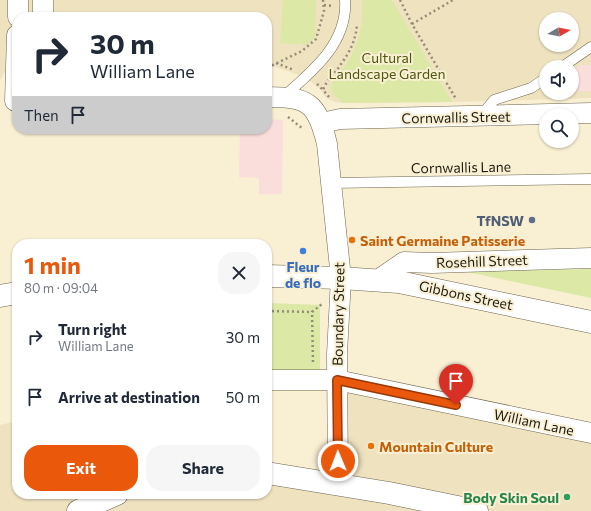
<!DOCTYPE html>
<html lang="en">
<head>
<meta charset="utf-8">
<style>
  body { margin:0; font-family:Commissioner,sans-serif; background:#f6f6f7; color:#1f2937; height:100vh; display:flex; flex-direction:column; font-size:15px; white-space:nowrap }
  * { box-sizing:border-box; margin:0 }
  p { font-size:13px; color:#747a83 }
  .icon { flex:none; width:22px; height:22px; fill:none; stroke:currentColor; stroke-width:2; stroke-linecap:round; stroke-linejoin:round }
  .map { position:relative; flex:1; overflow:hidden }
  .panel { position:absolute; left:12px; top:239px; width:260px; height:260px; display:flex; flex-direction:column; background:#fff; border-radius:16px; box-shadow:0 1px 3px #0004 }
  .panel>* { flex:none }
  .banner { position:absolute; left:12px; top:12px; width:260px; height:122px; border-radius:16px; box-shadow:0 1px 3px #0004; background:#fff; color:#1f2937; overflow:hidden }
  .needle { width:26px; rotate:81deg }
  .buttons { position:absolute; left:539px; top:12px; display:grid; gap:8px }
  .buttons a { display:grid; place-items:center; width:40px; height:40px; border-radius:50%; background:#fff; box-shadow:0 1px 3px #0004; font-size:20px }
  .pin { position:absolute; display:grid; place-items:center; width:34px; height:34px; color:#fff; margin:-41px -17px; border-radius:50% 50% 50% 0; rotate:-45deg; box-shadow:0 0 4px #0007 }
  .pin .icon { rotate:45deg }
  .me { position:absolute; width:44px; margin:-22px; rotate:359deg; stroke-linejoin:round; filter:drop-shadow(0 0 3px #0008) }
  .turn { display:flex; align-items:center; gap:14px; height:84px; padding:0 12px; font-size:18px }
  .turn .icon { width:52px; height:52px; stroke-width:2.5 }
  .turn b { display:block; font-size:28px; line-height:34px }
  .then { display:flex; align-items:center; height:38px; padding:0 12px; background:#0003; gap:8px; font-size:15px }
  .round { display:grid; place-items:center; flex:none; width:42px; height:42px; border-radius:16px; background:#f6f6f7 }
  .head { display:flex; align-items:center; justify-content:space-between; height:68px; padding:0 12px }
  h1 { font-size:24px; font-weight:700; line-height:30px; color:#ea580c }
  .cta { display:flex; gap:8px; margin-top:auto; padding:8px 12px }
  .cta a { flex:1; height:46px; border-radius:16px; background:#ea580c; color:#fff; font-size:16px; font-weight:700; line-height:46px; text-align:center }
  .cta a+a { background:#f6f6f7; color:#1f2937 }
  ul { padding:0; list-style:none }
  li { display:flex; align-items:center; gap:12px; height:60px; padding:0 12px }
  li div { flex:1 }
  li b { display:block; font-size:15px }
  li em { font-style:normal }
  .map>svg:first-child { display:block }
  .built { fill:#eee2bf; fill-rule:evenodd }
  .industrial { fill:#f9dedb }
  .green { fill:#dbe8a6 }
  .lines { fill:none; stroke-linecap:round; stroke-linejoin:round }
  .lane-casing { stroke:#6d654d; stroke-width:11 }
  .street-casing { stroke:#6d654d; stroke-width:21 }
  .primary-casing { stroke:#6d654d; stroke-width:23 }
  .path { stroke:#938c78; stroke-width:2.5; stroke-dasharray:2 3; stroke-linecap:butt }
  .lane { stroke:#fff; stroke-width:10 }
  .street { stroke:#fff; stroke-width:20 }
  .primary { stroke:#fff; stroke-width:22 }
  .route-casing { stroke:#983908; stroke-width:10 }
  .route { stroke:#ea580c; stroke-width:7 }
  .service-dot { fill:#5c6f8a; stroke:#f9efd3; stroke-width:1.5 }
  .food-dot { fill:#e8710a; stroke:#f9efd3; stroke-width:1.5 }
  .shop-dot { fill:#3f7fe0; stroke:#f9efd3; stroke-width:1.5 }
  .leisure-dot { fill:#2e9e5b; stroke:#f9efd3; stroke-width:1.5 }
  .labels { text-anchor:middle; dominant-baseline:central; stroke-width:4; stroke-linejoin:round; paint-order:stroke }
  .park-label { font-size:14px; fill:#4d570e; stroke:#f9efd3 }
  .street-label { font-size:14px; fill:#1e1b11; stroke:#f9efd3 }
  .service-label { font-size:14px; font-weight:bold; fill:#4e5e75; stroke:#f9efd3; text-anchor:end }
  .food-label { font-size:14px; font-weight:bold; fill:#c56008; stroke:#f9efd3; text-anchor:start }
  .shop-label { font-size:14px; font-weight:bold; fill:#366cbe; stroke:#f9efd3 }
  .leisure-label { font-size:14px; font-weight:bold; fill:#27864d; stroke:#f9efd3; text-anchor:end }
</style>
</head>
<body>
<div class="map">
<svg width="591" height="511" viewBox="0 0 591 511">
  <rect width="100%" height="100%" fill="#f9efd3"/>
  <path class="built" d="M 0,0 L 591,0 L 591,98 L 452,102 L 343,103 L 335,102 L 326,98 L 320,89 L 305,77 L 275,67 L 267,67 L 267,17 L 17,17 L 17,72 L 4,73 L 0,81 ZM 546,19 L 572,19 L 572,45 L 546,45 ZM 546,67 L 572,67 L 572,93 L 546,93 Z
    M 342,378 L 591,439 L 591,511 L 0,511 L 0,425 L 17,421 L 17,494 L 267,494 L 267,468 L 345,479 Z"/>
  <path class="industrial" d="M 580,65 L 591,65 L 591,91 L 572,92 L 572,71 Z
    M 267,119 L 283,120 L 282,194 L 259,194 L 259,178 L 239,177 L 240,129 L 267,129 Z"/>
  <path class="green" d="M 283,0 L 316,0 L 315,36 L 307,45 L 280,43 Z
    M 362,0 L 392,0 L 452,102 L 343,103 L 333,94 L 331,86 C 335,77 341,71 347,63 C 360,43 363,23 362,0 Z
    M 449,268 L 497,271 L 591,269 L 591,298 Z
    M 267,303 L 320,305 L 320,374 L 267,375 Z"/>
  <g class="lines">
    <defs>
      <path id="lane" d="M 562,67 L 591,47
        M 283,97 C 312,72 348,43 345,0
        M 481,116 L 494,100 L 531,88 L 546,78
        M 331,183 L 591,179"/>
      <path id="street" d="M 18,17 L 18,0
        M 43,17 L 43,0
        M 267,97 C 308,97 317,102 327,144 L 341,278 L 337,354 L 338,484
        M 15,101 L 17,35
        M 322,123 L 340,119 L 591,113
        M 378,280 L 404,262 L 432,263 L 591,258
        M 267,380 L 337,380 L 591,433"/>
      <path id="primary" d="M 267,276 L 341,278 L 399,282 L 591,322
        M 0,296 L 17,293
        M 267,473 L 389,493 L 477,511
        M 78,511 L 117,494"/>
    </defs>
    <use href="#lane" class="lane-casing"/>
    <use href="#street" class="street-casing"/>
    <use href="#primary" class="primary-casing"/>
    <path class="path" d="M 400,0 L 412,24 L 456,99
      M 324,5 L 333,6
      M 412,24 L 453,0
      M 276,63 L 294,70
      M 267,65 L 273,65 L 302,51 L 316,39 L 324,11 L 323,0
      M 317,84 L 323,90
      M 329,97 L 323,90 C 327,79 335,74 341,64 C 350,52 356,39 357,24
      M 288,117 L 302,128
      M 267,311 L 312,312
      M 313,362 L 312,312 L 322,304"/>
    <use href="#lane" class="lane"/>
    <use href="#street" class="street"/>
    <use href="#primary" class="primary"/>
  </g>
  <g class="lines">
    <defs>
      <path id="route" d="M 338,461 L 337,380 L 456,405"/>
    </defs>
    <use href="#route" class="route-casing"/>
    <use href="#route" class="route"/>
  </g>
  <circle class="service-dot" cx="532" cy="220" r="4"/>
  <g class="food-dot">
    <circle cx="352" cy="240" r="4"/>
    <circle cx="371" cy="446" r="4"/>
  </g>
  <circle class="shop-dot" cx="303" cy="251" r="4"/>
  <circle class="leisure-dot" cx="567" cy="497" r="4"/>
  <g class="labels">
    <g class="park-label">
      <text x="387" y="57">Cultural<tspan x="387" dy="16">Landscape Garden</tspan></text>
    </g>
    <g class="street-label">
      <text transform="translate(456 117) rotate(-1)">Cornwallis Street</text>
      <text transform="translate(461 167) rotate(-1)">Cornwallis Lane</text>
      <text transform="translate(482 261) rotate(-2)">Rosehill Street</text>
      <text transform="translate(466 295) rotate(12)">Gibbons Street</text>
      <text transform="translate(338 314) rotate(-89)">Boundary Street</text>
      <text transform="translate(534 422) rotate(12)">William Lane</text>
    </g>
    <g class="service-label">
      <text x="524" y="220">TfNSW</text>
    </g>
    <g class="food-label">
      <text x="360" y="240">Saint Germaine Patisserie</text>
      <text x="379" y="446">Mountain Culture</text>
    </g>
    <g class="shop-label">
      <text x="303" y="266">Fleur<tspan x="303" dy="16">de flo</tspan></text>
    </g>
    <g class="leisure-label">
      <text x="559" y="497">Body Skin Soul</text>
    </g>
  </g>
</svg>
<div class="buttons">
<a><svg class="needle" viewBox="-14 -14 28 28"><path d="M0-13l5 13h-10z" fill="#e53935"/><path d="M0 13l5-13h-10z" fill="#747a83"/></svg></a>
<a><svg class="icon" aria-label="sound" viewBox="0 0 24 24"><path d="M4 9h4l5-4v14l-5-4H4zM17 9q2 3 0 6"/></svg></a>
<a><svg class="icon" aria-label="search" viewBox="0 0 24 24"><circle cx="10" cy="10" r="6"/><path d="M15 15l6 6"/></svg></a>
</div>
<div class="pin" style="left:456px;top:405px;background:#d93025"><svg class="icon" aria-label="arrive" viewBox="0 0 24 24"><path d="M6 21V4h12l-3 4 3 4H6"/></svg></div>
<svg class="me" style="left:338px;top:461px" viewBox="-20 -20 40 40"><circle r="17" fill="#ea580c" stroke="#fff" stroke-width="3"/><path d="M0-11L8 9 0 5-8 9z" fill="#fff"/></svg>
<div class="banner">
<div class="turn"><svg class="icon" aria-label="right" viewBox="0 0 24 24"><path d="M7 20v-9h11M14 6l5 5-5 5"/></svg><div><b>30 m</b>William Lane</div></div>
<div class="then">Then<svg class="icon" aria-label="arrive" viewBox="0 0 24 24"><path d="M6 21V4h12l-3 4 3 4H6"/></svg></div>
</div>
<section class="panel">
<div class="head"><div><h1>1 min</h1><p>80 m · 09:04</p></div><a class="round"><svg class="icon" aria-label="close" viewBox="0 0 24 24"><path d="M6 6l12 12M18 6L6 18"/></svg></a></div>
<ul>
<li><svg class="icon" aria-label="right" viewBox="0 0 24 24"><path d="M7 20v-9h11M14 6l5 5-5 5"/></svg><div><b>Turn right</b><p>William Lane</p></div><em>30 m</em></li>
<li><svg class="icon" aria-label="arrive" viewBox="0 0 24 24"><path d="M6 21V4h12l-3 4 3 4H6"/></svg><div><b>Arrive at destination</b></div><em>50 m</em></li>
</ul>
<div class="cta"><a>Exit</a><a>Share</a></div>
</section>
</div>
</body>
</html>
